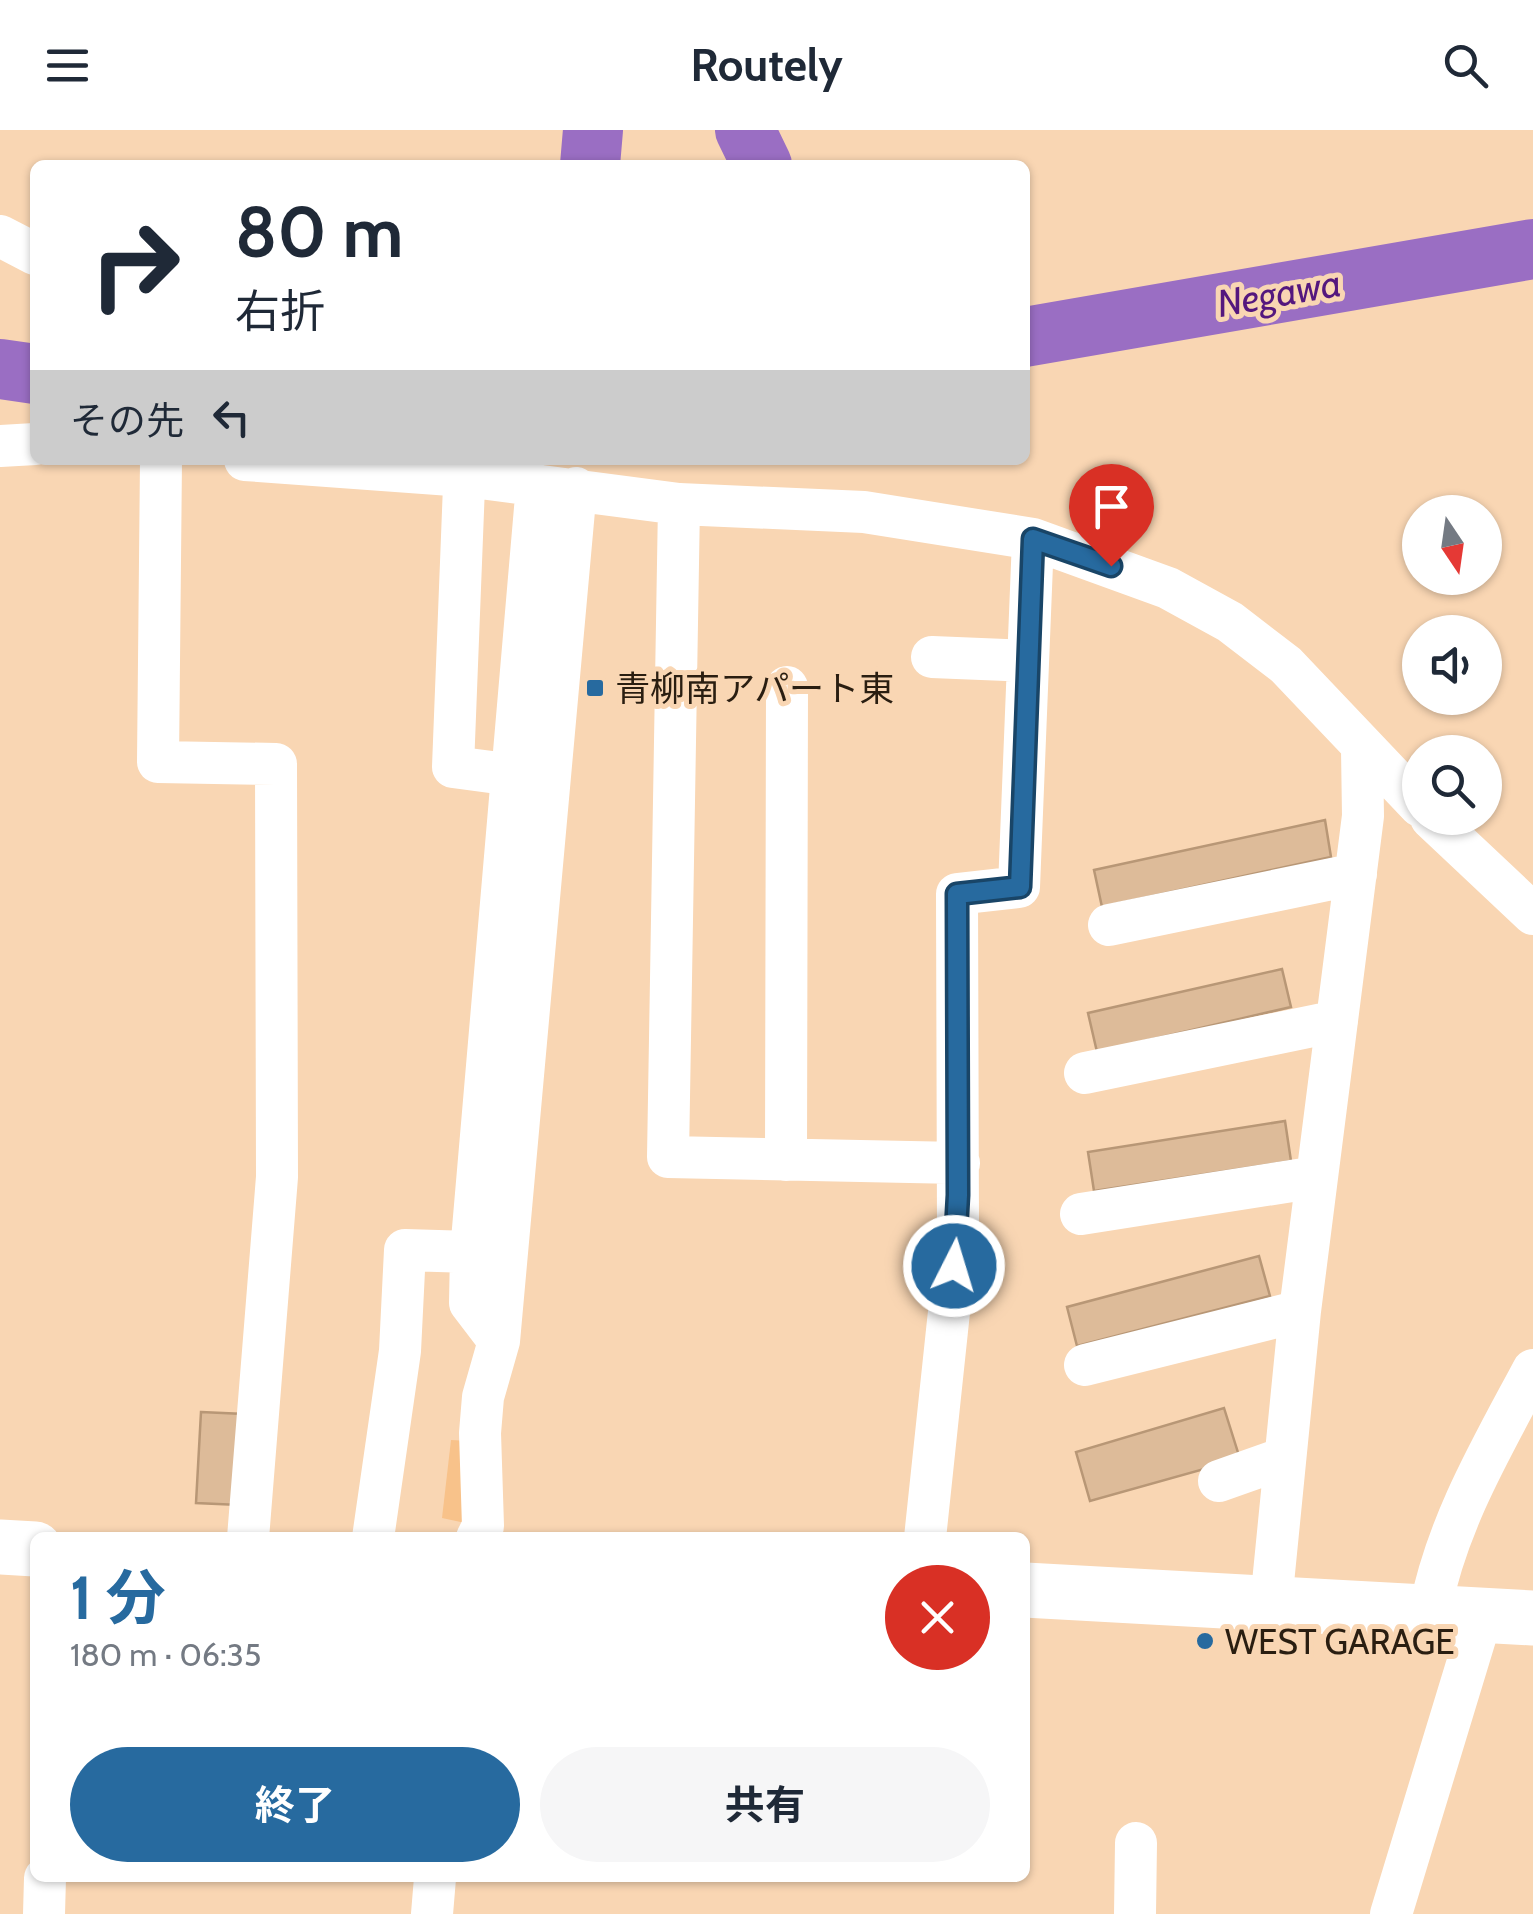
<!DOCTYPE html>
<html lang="ja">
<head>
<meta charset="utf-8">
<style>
  body { margin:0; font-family:Cabin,"Noto Sans JP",sans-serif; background:#f6f6f7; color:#1f2937; height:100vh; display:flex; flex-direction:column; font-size:38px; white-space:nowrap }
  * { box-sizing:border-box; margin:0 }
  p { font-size:32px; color:#747a83 }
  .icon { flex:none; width:55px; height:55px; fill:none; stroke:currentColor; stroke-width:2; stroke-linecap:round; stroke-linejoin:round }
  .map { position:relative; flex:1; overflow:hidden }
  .drawer { position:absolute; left:30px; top:1402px; width:1000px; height:350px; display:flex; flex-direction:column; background:#fff; border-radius:15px; box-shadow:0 2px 8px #0004 }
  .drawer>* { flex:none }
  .banner { position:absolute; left:30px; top:30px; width:1000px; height:305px; border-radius:15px; box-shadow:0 2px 8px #0004; background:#fff; color:#1f2937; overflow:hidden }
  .needle { width:65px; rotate:167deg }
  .fabs { position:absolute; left:1402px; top:365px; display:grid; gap:20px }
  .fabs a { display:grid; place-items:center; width:100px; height:100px; border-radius:50%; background:#fff; box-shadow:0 2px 8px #0004; font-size:50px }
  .pin { position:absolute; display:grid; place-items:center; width:85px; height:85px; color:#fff; margin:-102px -42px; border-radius:50% 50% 50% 0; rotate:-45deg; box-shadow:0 0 10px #0007 }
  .pin .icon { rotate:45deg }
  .me { position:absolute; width:110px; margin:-55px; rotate:5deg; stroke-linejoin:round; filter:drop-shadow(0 0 8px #0008) }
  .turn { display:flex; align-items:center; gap:35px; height:210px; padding:0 40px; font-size:45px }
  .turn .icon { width:130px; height:130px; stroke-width:2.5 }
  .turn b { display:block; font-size:70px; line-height:85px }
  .then { display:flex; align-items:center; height:95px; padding:0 40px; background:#0003; gap:20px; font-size:38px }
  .round { display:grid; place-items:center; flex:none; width:105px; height:105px; border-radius:52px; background:#f6f6f7 }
  .headline { display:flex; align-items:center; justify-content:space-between; height:170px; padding:0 40px }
  h1 { font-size:60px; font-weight:700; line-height:75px; color:#276a9f }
  .action { display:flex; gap:20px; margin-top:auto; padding:20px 40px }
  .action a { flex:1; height:115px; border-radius:60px; background:#276a9f; color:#fff; font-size:40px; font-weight:700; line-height:115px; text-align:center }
  .action a+a { background:#f6f6f7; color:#1f2937 }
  header { display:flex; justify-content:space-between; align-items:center; height:130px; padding:0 40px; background:#fff; font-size:45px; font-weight:700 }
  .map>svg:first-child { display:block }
  .green { fill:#f8c28a }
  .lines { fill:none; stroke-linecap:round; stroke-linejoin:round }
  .river { stroke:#9a6ec3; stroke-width:60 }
  .building { fill:#db9; stroke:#b89776; stroke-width:2.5 }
  .minor { stroke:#fff; stroke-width:42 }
  .major { stroke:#fff; stroke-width:55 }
  .route-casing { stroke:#194567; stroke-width:25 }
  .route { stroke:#276a9f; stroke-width:18 }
  .poi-dot { fill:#276a9f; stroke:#f9d6b3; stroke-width:4 }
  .labels { text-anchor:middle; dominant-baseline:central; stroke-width:10; stroke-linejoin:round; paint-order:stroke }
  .poi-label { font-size:35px; fill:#2a1e11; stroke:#f9d6b3; text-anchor:start }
  .water-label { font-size:38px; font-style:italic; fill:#54177e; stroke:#f9d6b3 }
</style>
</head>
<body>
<header><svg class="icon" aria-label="menu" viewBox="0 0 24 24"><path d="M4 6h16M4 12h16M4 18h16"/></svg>Routely<svg class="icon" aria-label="search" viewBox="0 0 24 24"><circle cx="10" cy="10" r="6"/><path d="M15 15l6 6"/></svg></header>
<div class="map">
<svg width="1533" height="1784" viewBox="0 0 1533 1784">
  <rect width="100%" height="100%" fill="#f9d6b3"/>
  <path class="green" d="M 451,1310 L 470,1311 L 470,1394 L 442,1388 Z"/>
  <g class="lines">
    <path class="river" d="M 745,0 L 762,35
      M 590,35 L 593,0
      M 1025,207 L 1533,119
      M 0,239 L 35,244"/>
  </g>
  <path class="building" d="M 1325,690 L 1331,727 L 1102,777 L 1094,740 Z
    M 1282,839 L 1291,877 L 1097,922 L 1088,883 Z
    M 1285,991 L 1291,1031 L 1094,1061 L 1088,1022 Z
    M 1259,1126 L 1270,1166 L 1077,1216 L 1067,1177 Z
    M 1224,1278 L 1240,1329 L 1090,1371 L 1076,1322 Z
    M 201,1282 L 244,1284 L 239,1375 L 196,1373 Z"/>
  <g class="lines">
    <path class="minor" d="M 0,106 L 35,124
      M 0,316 L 35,314
      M 161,330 L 158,632 L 276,634 L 277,1047 L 248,1408
      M 245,330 L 465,346 L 679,374 L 864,382 L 1033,409 L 1168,458 L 1230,492 L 1286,535 L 1420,676
      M 465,330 L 453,637 L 514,645
      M 679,374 L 668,1027 L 959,1033
      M 932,527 L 1028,531
      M 1431,688 L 1533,784
      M 1109,795 L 1356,744
      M 1085,943 L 1337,891
      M 786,1030 L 787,557
      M 1081,1084 L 1317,1047
      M 499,1211 L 470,1173 L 471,1122 L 537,355
      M 1085,1235 L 1300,1181
      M 1219,1351 L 1284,1328
      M 373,1408 L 400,1221 L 405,1120 L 471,1122
      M 477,1408 L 483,1396 L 480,1303 L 483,1267 L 499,1211 L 576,358
      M 925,1408 L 958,1097 L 957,764 L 1019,757 L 1033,409
      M 1271,1473 L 1300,1181 L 1363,686 L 1362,619
      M 1430,1480 C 1447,1393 1492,1317 1533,1240
      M 44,1784 L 45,1748
      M 432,1784 L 435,1748
      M 1135,1784 L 1136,1713
      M 1391,1784 L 1483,1482"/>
    <path class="major" d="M 0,1417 L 35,1419
      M 1025,1460 L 1533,1488"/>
  </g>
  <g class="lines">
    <defs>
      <path id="route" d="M 954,1136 L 958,1065 L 957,764 L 1020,757 L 1033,409 L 1111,436"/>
    </defs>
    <use href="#route" class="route-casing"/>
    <use href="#route" class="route"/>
  </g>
  <g class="poi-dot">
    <rect x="585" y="548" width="20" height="20" rx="5"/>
    <circle cx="1205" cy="1511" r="10"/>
  </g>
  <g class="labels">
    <g class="poi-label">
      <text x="615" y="558">青柳南アパート東</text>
      <text x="1225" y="1511">WEST GARAGE</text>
    </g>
    <g class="water-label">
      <text transform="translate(1279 163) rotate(-10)">Negawa</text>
    </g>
  </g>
</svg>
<div class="fabs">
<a><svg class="needle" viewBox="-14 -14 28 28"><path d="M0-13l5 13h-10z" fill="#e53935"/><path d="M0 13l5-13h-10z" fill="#747a83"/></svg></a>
<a><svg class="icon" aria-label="sound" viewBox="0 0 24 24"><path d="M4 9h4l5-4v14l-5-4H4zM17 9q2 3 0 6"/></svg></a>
<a><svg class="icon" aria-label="search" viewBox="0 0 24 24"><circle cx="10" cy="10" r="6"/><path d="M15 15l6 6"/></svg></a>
</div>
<div class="pin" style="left:1111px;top:436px;background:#d93025"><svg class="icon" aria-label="arrive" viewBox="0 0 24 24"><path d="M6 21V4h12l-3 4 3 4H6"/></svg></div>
<svg class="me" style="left:954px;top:1136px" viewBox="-20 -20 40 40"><circle r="17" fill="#276a9f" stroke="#fff" stroke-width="3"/><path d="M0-11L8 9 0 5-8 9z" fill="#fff"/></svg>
<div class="banner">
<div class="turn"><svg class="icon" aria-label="right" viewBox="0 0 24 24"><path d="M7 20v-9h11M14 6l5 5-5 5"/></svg><div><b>80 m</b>右折</div></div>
<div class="then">その先<svg class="icon" aria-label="left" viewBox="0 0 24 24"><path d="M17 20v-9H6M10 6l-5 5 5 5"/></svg></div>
</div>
<section class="drawer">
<div class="headline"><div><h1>1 分</h1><p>180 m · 06:35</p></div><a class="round" style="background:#d93025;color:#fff"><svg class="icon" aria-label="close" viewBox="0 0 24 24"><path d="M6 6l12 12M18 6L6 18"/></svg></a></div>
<div class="action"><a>終了</a><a>共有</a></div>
</section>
</div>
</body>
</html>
